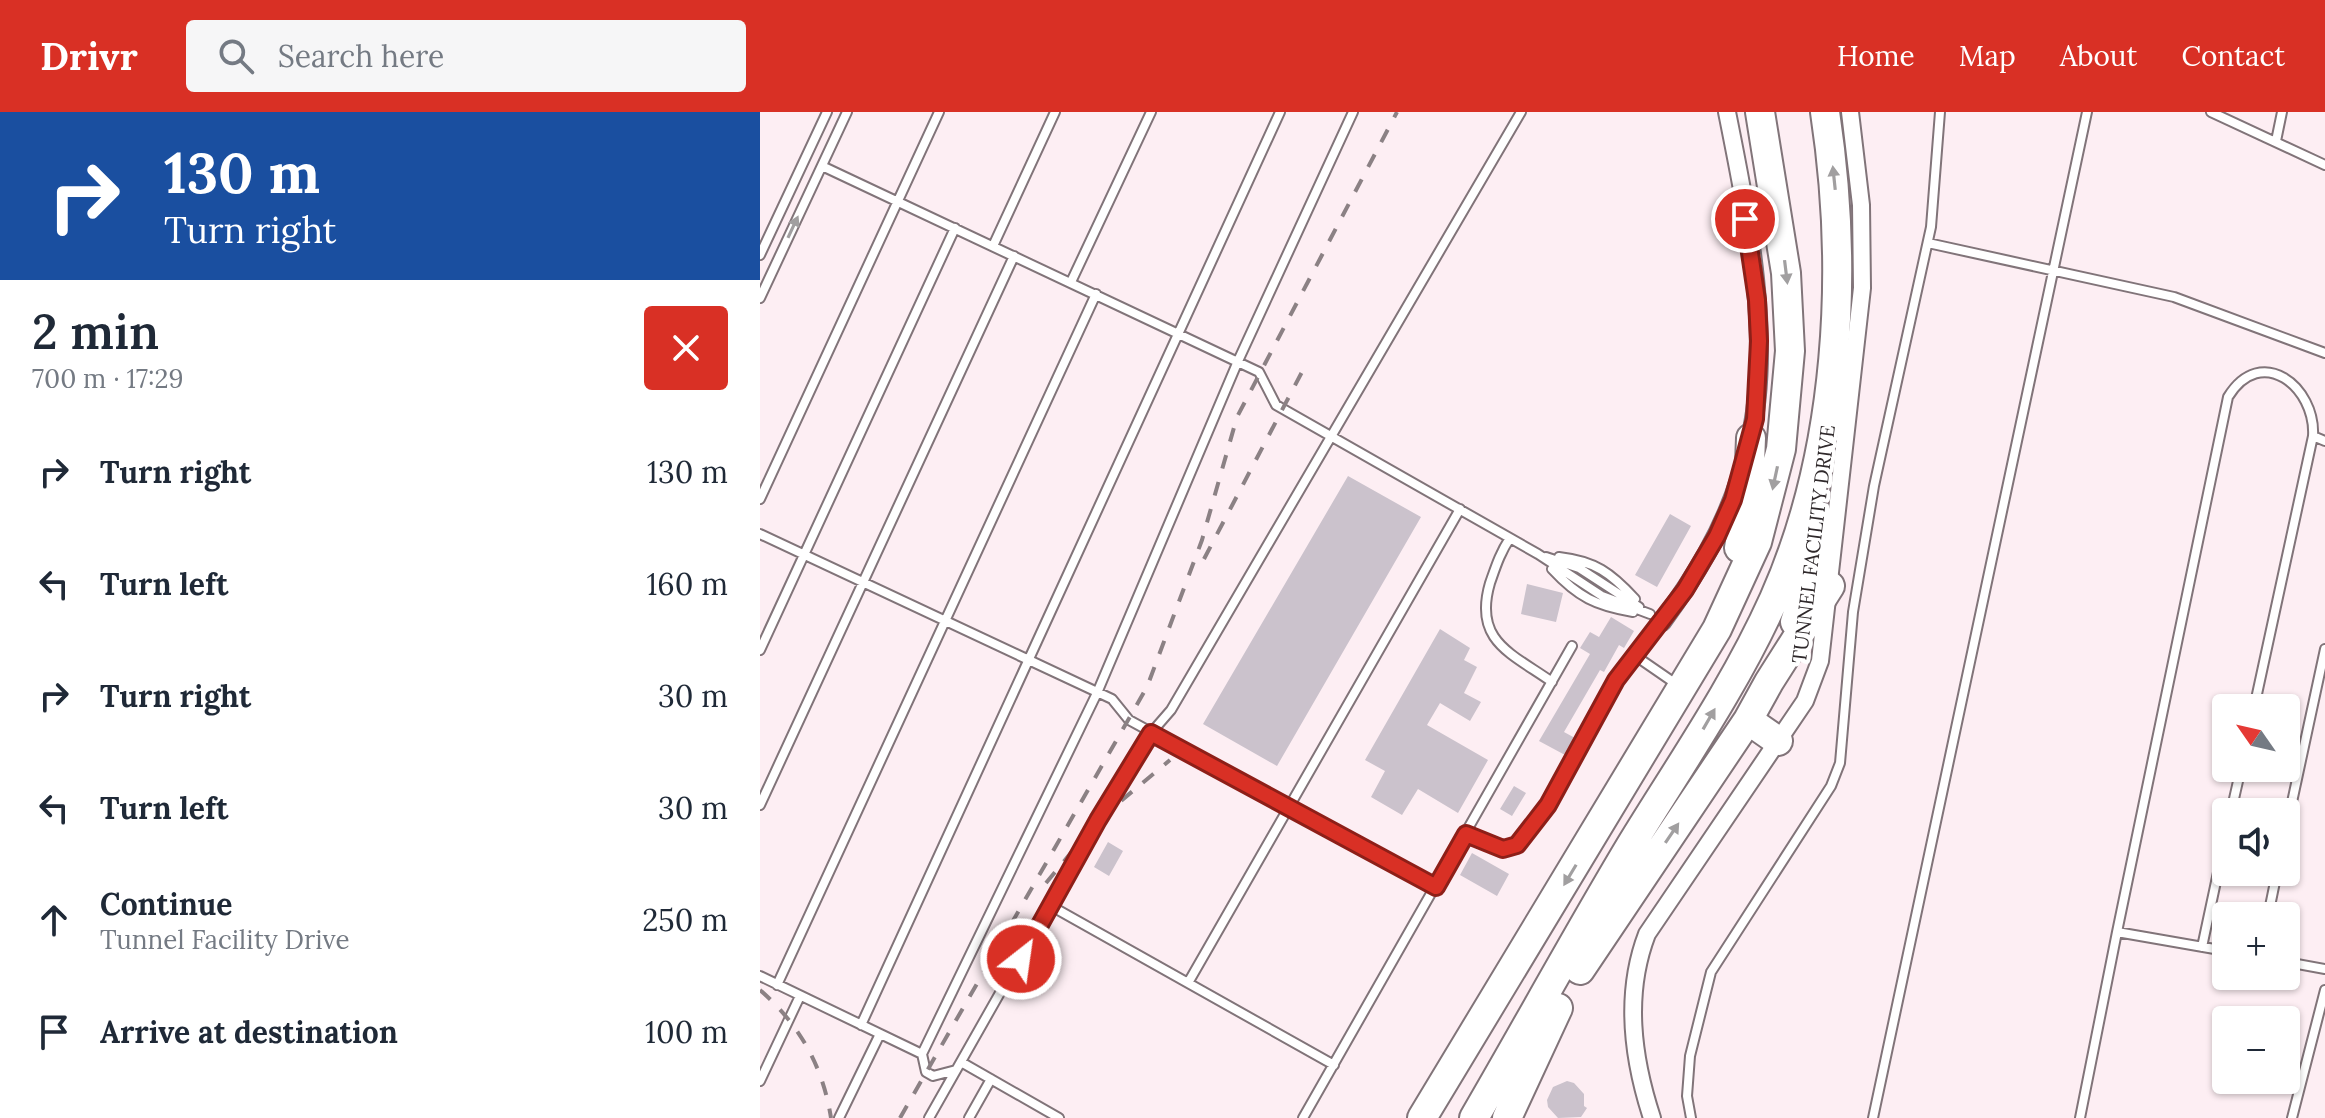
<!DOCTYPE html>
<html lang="en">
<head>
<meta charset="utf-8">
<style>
  body { margin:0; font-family:Lora,serif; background:#f6f6f7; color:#1f2937; height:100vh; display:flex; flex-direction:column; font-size:30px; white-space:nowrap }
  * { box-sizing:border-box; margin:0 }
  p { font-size:26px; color:#747a83 }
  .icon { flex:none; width:44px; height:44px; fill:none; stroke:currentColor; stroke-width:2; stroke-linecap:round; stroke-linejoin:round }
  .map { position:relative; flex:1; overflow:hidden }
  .details { display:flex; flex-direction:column; background:#fff; width:760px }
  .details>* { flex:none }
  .hud { background:#1a4fa0; color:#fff; overflow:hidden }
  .needle { width:52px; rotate:304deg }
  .tools { position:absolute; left:1452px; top:582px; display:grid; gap:16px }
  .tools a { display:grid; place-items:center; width:88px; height:88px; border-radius:8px; background:#fff; box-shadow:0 2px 6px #0004; font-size:40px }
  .pin { position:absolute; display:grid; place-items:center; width:68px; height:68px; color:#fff; margin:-34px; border:4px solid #fff; border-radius:50%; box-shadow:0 2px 8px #0007 }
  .me { position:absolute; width:88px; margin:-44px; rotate:30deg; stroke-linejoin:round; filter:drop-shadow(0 0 6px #0008) }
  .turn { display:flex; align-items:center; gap:28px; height:168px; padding:0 32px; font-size:36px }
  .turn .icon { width:104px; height:104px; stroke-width:2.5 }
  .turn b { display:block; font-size:56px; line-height:68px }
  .round { display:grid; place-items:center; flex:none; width:84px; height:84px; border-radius:8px; background:#f6f6f7 }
  .headline { display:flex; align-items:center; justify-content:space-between; height:136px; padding:0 32px }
  h1 { font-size:48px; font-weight:600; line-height:60px }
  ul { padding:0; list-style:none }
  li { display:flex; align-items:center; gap:24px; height:112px; padding:0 32px }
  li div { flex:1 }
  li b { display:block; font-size:30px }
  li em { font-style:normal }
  header { display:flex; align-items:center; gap:48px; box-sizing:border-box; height:112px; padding:0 40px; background:#d93025; color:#fff }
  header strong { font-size:38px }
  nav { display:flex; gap:44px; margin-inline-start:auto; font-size:28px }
  .search { width:560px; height:72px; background:#f6f6f7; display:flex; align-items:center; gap:20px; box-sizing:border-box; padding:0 28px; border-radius:8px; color:#747a83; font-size:30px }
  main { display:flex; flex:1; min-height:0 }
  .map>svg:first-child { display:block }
  .building { fill:#cbc2cc }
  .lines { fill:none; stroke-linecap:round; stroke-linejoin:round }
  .service-casing { stroke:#817479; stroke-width:12 }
  .minor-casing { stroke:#817479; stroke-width:20 }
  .motorway-casing { stroke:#817479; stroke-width:32 }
  .service { stroke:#fff; stroke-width:8 }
  .minor { stroke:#fff; stroke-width:16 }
  .motorway { stroke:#fff; stroke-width:28 }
  .rail { stroke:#8b8184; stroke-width:4; stroke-dasharray:14 14; stroke-linecap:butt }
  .oneway { fill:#a19fa0 }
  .route-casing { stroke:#8d1f18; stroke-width:20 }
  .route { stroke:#d93025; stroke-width:14 }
  .labels { text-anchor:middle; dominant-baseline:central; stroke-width:8; stroke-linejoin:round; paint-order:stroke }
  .street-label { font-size:20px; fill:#2f292b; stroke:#fff }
</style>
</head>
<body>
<header>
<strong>Drivr</strong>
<div class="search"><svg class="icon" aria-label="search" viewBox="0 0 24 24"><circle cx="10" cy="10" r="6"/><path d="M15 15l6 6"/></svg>Search here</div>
<nav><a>Home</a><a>Map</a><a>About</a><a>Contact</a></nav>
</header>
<main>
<section class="details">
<div class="hud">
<div class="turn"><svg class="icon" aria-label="right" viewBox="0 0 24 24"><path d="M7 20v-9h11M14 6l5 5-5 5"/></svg><div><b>130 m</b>Turn right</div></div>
</div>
<div class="headline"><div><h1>2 min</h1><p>700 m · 17:29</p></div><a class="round" style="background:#d93025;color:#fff"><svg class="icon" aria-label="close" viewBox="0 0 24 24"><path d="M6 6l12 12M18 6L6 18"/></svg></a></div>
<ul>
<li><svg class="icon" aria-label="right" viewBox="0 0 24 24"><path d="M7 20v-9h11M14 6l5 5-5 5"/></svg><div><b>Turn right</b></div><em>130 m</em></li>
<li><svg class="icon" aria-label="left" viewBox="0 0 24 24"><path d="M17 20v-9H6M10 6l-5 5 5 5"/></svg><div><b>Turn left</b></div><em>160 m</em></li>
<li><svg class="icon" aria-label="right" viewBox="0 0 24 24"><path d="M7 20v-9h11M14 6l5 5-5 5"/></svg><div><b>Turn right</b></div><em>30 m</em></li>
<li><svg class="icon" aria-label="left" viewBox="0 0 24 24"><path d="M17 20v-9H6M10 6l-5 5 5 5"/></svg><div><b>Turn left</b></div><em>30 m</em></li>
<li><svg class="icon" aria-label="ahead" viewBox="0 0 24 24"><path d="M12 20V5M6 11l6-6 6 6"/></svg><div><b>Continue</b><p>Tunnel Facility Drive</p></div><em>250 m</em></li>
<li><svg class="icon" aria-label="arrive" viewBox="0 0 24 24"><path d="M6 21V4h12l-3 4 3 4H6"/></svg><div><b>Arrive at destination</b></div><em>100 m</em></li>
</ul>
</section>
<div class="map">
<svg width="1565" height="1006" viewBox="0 0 1565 1006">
  <rect width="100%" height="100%" fill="#fdeef3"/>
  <path class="building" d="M 588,364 L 661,405 L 517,654 L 443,612 Z
    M 910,402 L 931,414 L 897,475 L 875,463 Z
    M 767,472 L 803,481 L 796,510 L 761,502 Z
    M 851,505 L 874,519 L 864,536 L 859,533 L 844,560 L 840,558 L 804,620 L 815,626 L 805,643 L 779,629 L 830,542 L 820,536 L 830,520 L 839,525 Z
    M 680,517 L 710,536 L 704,548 L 717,555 L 704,581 L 721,590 L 710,609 L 680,591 L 667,613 L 728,648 L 698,701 L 658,677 L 642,703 L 611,685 L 625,659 L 605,648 Z
    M 754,674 L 766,681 L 752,704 L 740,697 Z
    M 348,730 L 363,739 L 349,764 L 334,755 Z
    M 712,741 L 749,762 L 737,784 L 700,763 Z
    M 807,969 L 814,971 L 824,982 L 824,994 L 827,996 L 821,1005 L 798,1006 L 788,995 L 787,988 L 793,975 Z"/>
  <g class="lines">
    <defs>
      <path id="service" d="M 1451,0 L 1565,53
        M 1516,29 L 1522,0
        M 62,54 L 499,260 L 516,293 L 778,442 L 842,484 L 890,502
        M 1168,131 L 1414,185 L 1565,241
        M 233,134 L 295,0
        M 0,143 L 67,0
        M 311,170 L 391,0
        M 0,186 L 87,0
        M 0,387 L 179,0
        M 0,422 L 352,587 L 369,608 L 676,775
        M 750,426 C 740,441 736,454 730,471 C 713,529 751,541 792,570
        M 786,445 L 819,456 L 879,495
        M 799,445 C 835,449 851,461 875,487
        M 792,457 C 818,485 836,494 873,500
        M 0,538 L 195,116
        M 877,545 L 919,574
        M 1494,596 L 1553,324
        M 0,693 L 254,144
        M 1471,700 L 1481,656
        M 1526,718 L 1565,537
        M 706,722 L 743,737 C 787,723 831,607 857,567 C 870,547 893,530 901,509
        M 291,794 L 574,953
        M 1508,804 L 1517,760
        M 1357,820 L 1468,285 C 1501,231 1556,275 1553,324 L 1565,329
        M 1442,835 L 1466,723
        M 1526,850 L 1565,857
        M 0,864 L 162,942 L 166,960 L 173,964 L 196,958
        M 428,871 L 700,397
        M 17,873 L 336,182
        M 101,913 L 520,0
        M 162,942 L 337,581 L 478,249 L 593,0
        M 201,950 L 299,1006
        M 0,969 L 40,884
        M 79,1006 L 120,922
        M 169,1006 L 338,708 L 391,621 L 411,598 L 761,0
        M 209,1006 L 231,967
        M 543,1006 L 812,534
        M 931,1006 L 927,984 L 930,944 L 951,860 L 1071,674 L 1080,651 L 1093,500 L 1114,374 L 1171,115 L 1180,0
        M 1113,1006 L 1327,0
        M 1320,1006 L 1357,820 L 1466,839
        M 1532,1006 L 1565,878"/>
      <path id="minor" d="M 967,0 C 987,100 1014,231 989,331
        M 902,510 C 935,465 963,419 980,365
        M 892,1006 C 872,945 864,882 887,822 L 1045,589 L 1060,549 L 1102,176 L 1101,93 L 1090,0"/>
      <path id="motorway" d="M 979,436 L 989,377 L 991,326
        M 1035,510 L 1049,467 L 1057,403
        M 988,608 L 1018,629
        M 820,858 L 988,608 L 1009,570 L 1070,474
        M 662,1006 L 957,517 L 997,430 L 1021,337 L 1030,239 L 1026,161 L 1000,0
        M 714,1006 C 767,915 817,823 871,733 C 920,653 975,574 1014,487 C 1080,339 1089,158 1065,0
        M 747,1006 L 798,896"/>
    </defs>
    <use href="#service" class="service-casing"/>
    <use href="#minor" class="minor-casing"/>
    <use href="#motorway" class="motorway-casing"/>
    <use href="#service" class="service"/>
    <use href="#minor" class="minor"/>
    <use href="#motorway" class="motorway"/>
    <path class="rail" d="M 444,447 L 543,258
      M 286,771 L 338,708 L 410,648
      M 0,878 C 39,912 63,954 71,1006
      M 140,1006 L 387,575 L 442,428 L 477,305 L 637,0"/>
  </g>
  <defs><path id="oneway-solid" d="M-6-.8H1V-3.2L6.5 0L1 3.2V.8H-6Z" transform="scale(2)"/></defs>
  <g class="oneway">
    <use href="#oneway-solid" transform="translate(1074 66) rotate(-96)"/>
    <use href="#oneway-solid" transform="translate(33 115) rotate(-65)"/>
    <use href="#oneway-solid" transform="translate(1026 160) rotate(83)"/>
    <use href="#oneway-solid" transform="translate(1015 366) rotate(102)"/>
    <use href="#oneway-solid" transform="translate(949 607) rotate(-60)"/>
    <use href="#oneway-solid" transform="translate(912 721) rotate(-56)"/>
    <use href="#oneway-solid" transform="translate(810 763) rotate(121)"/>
  </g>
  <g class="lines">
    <defs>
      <path id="route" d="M 261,847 L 338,708 L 391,621 L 676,775 L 706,722 L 743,737 L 757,733 L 788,693 L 856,568 L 925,478 L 957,424 L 973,388 L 995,307 L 999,229 L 997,188 L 985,107"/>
    </defs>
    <use href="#route" class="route-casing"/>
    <use href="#route" class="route"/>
  </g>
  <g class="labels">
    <g class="street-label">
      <text transform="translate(1053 432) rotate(-83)">TUNNEL FACILITY DRIVE</text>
    </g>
  </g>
</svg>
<div class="tools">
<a><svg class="needle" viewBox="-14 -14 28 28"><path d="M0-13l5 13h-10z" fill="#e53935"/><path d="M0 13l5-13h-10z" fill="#747a83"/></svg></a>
<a><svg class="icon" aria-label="sound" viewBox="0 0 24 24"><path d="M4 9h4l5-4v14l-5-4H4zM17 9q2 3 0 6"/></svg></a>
<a>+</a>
<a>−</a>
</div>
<div class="pin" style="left:985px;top:107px;background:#d93025"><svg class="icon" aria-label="arrive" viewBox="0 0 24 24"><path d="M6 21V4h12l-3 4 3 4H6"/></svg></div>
<svg class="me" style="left:261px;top:847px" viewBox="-20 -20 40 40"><circle r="17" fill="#d93025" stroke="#fff" stroke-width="3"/><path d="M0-11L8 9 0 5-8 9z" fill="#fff"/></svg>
</div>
</main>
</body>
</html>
